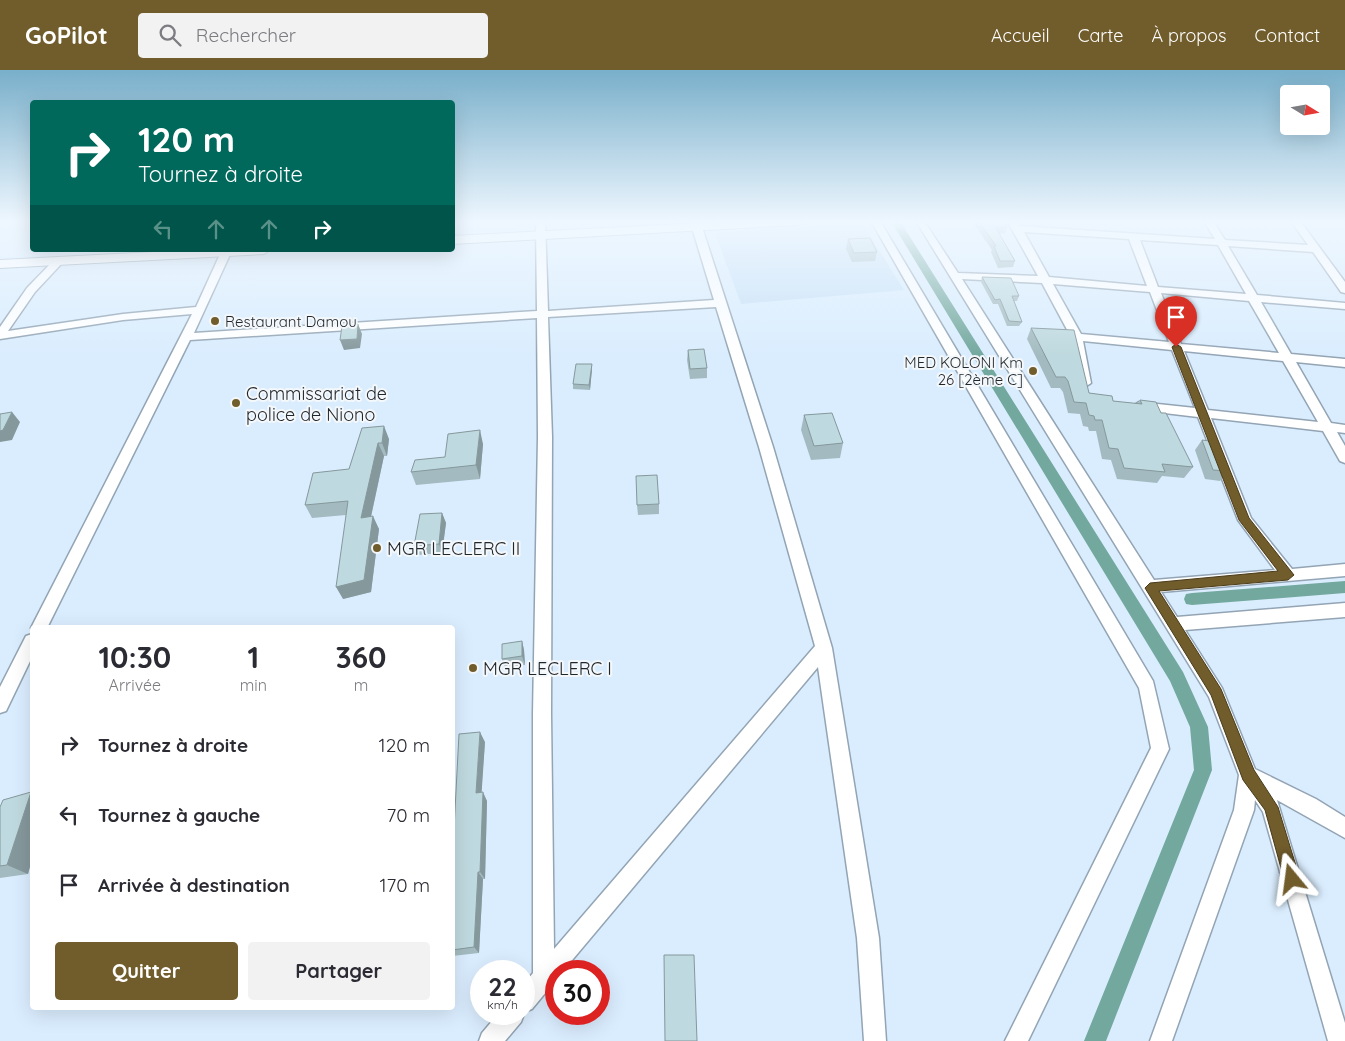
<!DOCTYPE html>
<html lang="fr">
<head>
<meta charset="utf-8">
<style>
  body { margin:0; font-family:Quicksand,sans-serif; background:#f2f2f3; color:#2b2b33; height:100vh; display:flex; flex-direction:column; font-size:19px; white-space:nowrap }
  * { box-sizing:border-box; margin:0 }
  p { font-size:16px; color:#7c7c81 }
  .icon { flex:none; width:28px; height:28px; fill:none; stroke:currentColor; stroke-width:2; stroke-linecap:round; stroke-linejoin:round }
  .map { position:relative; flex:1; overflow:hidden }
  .drawer { position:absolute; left:30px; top:555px; width:425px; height:385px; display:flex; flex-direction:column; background:#fff; border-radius:5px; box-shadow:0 5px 20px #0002 }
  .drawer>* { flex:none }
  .top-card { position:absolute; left:30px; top:30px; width:425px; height:152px; border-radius:5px; box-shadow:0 5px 20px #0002; background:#00695c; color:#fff; overflow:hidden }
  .needle { width:32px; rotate:101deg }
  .buttons { position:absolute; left:1280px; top:15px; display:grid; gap:10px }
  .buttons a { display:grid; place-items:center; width:50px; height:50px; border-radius:5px; background:#fff; box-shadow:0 5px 20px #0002; font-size:25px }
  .speed { position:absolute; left:470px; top:890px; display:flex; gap:10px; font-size:25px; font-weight:700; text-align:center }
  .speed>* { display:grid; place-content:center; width:65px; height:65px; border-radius:50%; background:#fff; box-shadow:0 5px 20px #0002; line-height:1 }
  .speed small { font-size:12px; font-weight:400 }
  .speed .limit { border:8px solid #d22; background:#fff; color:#111 }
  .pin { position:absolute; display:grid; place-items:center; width:42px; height:42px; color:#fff; margin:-51px -21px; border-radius:50% 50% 50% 0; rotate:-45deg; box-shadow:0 0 5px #0007 }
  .pin .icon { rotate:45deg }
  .me { position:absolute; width:55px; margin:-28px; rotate:344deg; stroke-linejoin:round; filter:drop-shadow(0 0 4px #0008) }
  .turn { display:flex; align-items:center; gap:18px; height:105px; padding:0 25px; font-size:22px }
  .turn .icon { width:65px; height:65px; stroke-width:2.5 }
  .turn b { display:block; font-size:35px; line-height:42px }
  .lanes { display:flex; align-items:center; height:48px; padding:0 25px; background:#0003; justify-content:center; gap:25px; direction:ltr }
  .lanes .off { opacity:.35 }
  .eta { display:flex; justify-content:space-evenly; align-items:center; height:85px; text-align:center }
  .eta b { font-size:30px; font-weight:800; line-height:35px }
  .cta { display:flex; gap:10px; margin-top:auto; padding:10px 25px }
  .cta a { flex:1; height:58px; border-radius:5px; background:#715c2b; color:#fff; font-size:20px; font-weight:800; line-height:58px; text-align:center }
  .cta a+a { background:#f2f2f3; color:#2b2b33 }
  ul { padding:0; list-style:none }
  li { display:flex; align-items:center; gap:15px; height:70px; padding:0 25px }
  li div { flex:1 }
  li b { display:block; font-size:19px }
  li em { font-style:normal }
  header { display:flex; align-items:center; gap:30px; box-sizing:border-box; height:70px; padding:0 25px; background:#715c2b; color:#fff }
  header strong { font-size:24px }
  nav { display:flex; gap:28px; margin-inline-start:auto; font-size:18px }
  .search { width:350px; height:45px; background:#f2f2f3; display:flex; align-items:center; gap:12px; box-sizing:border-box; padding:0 18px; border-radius:5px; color:#7c7c81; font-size:19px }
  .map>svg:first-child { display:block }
  .built { fill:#c8e1f7 }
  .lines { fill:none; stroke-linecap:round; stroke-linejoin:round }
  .canal { fill:#73a89e; fill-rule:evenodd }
  .minor-casing { stroke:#93a4b4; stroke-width:3 }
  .major-casing { stroke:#93a4b4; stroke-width:2 }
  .minor { fill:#fff; fill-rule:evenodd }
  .major { fill:#fff; fill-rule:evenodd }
  .wall { fill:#a3bbc0 }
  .shaded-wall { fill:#85989c }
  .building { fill:#bed9df; stroke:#85989c }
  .route { fill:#715c2b; stroke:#493c1c }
  .poi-dot { fill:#715c2b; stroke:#f4f8fb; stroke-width:2 }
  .labels { text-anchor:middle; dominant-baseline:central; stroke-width:4; stroke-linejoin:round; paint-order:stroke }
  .far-poi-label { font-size:15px; fill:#1f262c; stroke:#f4f8fb; text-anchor:start }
  .poi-label { font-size:18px; fill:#1f262c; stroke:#f4f8fb; text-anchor:start }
</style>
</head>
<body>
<header>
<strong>GoPilot</strong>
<div class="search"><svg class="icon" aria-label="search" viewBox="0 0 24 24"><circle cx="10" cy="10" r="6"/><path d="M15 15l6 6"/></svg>Rechercher</div>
<nav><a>Accueil</a><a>Carte</a><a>À propos</a><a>Contact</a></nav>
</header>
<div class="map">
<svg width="1345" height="971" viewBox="0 0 1345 971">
  <rect width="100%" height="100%" fill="#daedfe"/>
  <path class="built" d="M 861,151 L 904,220 L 741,234 L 715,163 Z"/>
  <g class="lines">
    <path class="canal" d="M 891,151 L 900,151 L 1183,602 L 1208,657 L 1212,700 L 1106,971 L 1084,971 L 1194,700 L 1190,657 L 1170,611 Z
      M 1345,511 L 1345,523 L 1192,535 L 1186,534 L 1184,529 L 1186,524 L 1192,523 Z"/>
    <defs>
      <path id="minor" d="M 536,151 L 545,151 L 548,241 L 714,230 L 690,151 L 700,151 L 773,377 L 832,578 L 879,868 L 886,971 L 864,971 L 857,868 L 818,597 L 563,901 L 556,901 L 556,910 L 532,939 L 524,942 L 524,914 L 533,903 L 533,644 L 538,367 L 537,248 L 190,270 L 47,558 L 32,558 L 32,561 L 31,558 L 192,244 L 123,250 L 0,269 L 0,257 L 27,218 L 55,189 L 64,191 L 35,222 L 8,261 L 123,244 L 196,237 L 222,180 L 232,180 L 194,263 L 537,241 ZM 716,237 L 759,377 L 815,576 L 554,879 L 551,644 L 552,367 L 548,247 Z
        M 871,151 L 880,151 L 1153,611 L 1169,679 L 1028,971 L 1005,971 L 1151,678 L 1139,618 Z
        M 916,151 L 924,151 L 958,203 L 1038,206 L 1009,154 L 1011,152 L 1017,152 L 1020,156 L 1215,169 L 1204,151 L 1213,151 L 1225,170 L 1308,175 L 1291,151 L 1300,151 L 1345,212 L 1345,223 L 1341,222 L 1313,182 L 1228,176 L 1257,225 L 1345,233 L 1345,239 L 1261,232 L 1291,284 L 1345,289 L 1345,297 L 1296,292 L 1331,353 L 1345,355 L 1345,363 L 1337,362 L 1345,376 L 1345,393 L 1340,391 L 1323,361 L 1211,348 L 1251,448 L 1292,499 L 1345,494 L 1345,506 L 1161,522 L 1177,547 L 1345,533 L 1345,547 L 1185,560 L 1222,618 L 1255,699 L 1316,729 L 1345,747 L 1345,768 L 1277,730 L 1345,953 L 1345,971 L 1328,971 L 1263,742 L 1255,730 L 1254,740 L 1172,971 L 1150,971 L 1234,740 L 1239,705 L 1209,627 ZM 1024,162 L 1129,169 L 1147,216 L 1049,207 ZM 1140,170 L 1218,175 L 1246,224 L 1158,217 ZM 962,209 L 1042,213 L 1071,267 L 1081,316 L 1085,317 L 1091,313 L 1083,271 L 1172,280 L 1195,338 L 1139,332 L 1133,336 L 1139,340 L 1198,347 L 1238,450 L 1275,500 L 1154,510 ZM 1053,214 L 1150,222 L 1169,272 L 1081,264 ZM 1161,223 L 1249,231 L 1279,283 L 1181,274 ZM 1184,281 L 1283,291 L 1318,352 L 1208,340 Z
        M 32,564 L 32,587 L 6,641 L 0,643 L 0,617 L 26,566 Z
        M 524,943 L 524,944 L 521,952 L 505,971 L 479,971 L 482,963 L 498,944 Z"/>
      <path id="major" d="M 741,151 L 804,151 L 798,155 L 452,174 L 452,166 Z
        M 193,180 L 270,180 L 264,184 L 0,198 L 0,190 Z"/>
    </defs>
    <use href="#minor" class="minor-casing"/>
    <use href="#major" class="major-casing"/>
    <use href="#minor" class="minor"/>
    <use href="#major" class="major"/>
  </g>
  <path class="wall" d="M 971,150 L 1003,150 L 1007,157 L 1005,163 L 999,164 L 1015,191 L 1013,197 L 998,198 L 991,182 L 992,180 Z
    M 848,169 L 877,182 L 875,191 L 852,192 L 846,179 Z
    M 982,207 L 1019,226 L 1017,231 L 1013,231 L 1022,252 L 1019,256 L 1007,256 L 998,234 L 993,234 L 981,212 Z
    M 1031,258 L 1089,323 L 1113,331 L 1137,334 L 1140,330 L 1161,343 L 1193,397 L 1184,408 L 1162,406 L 1157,413 L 1117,409 L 1111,390 L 1102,389 L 1096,361 L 1089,361 L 1088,357 L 1083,356 L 1080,344 L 1068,343 L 1063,322 L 1060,318 L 1051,318 L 1027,269 Z
    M 688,280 L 707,298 L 707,308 L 690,309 L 687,290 Z
    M 592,294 L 592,299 L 590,320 L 573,319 L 573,314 Z
    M 804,345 L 843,373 L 840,388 L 811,390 L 801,360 Z
    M 362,358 L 389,369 L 387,386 L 384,386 L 371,447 L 379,459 L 371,522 L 343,529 L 346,445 L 312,448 L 305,435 L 349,399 Z
    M 1202,370 L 1228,401 L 1220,411 L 1205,409 L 1195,380 Z
    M 483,374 L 480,409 L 416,415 L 411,402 L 445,387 Z
    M 659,434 L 659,444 L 638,445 L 637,435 Z
    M 442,443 L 446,453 L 442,483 L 418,485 L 414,476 Z
    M 522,571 L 524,580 L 525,595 L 505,598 L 502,589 Z
    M 485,672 L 481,722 L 487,731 L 485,809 L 483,809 L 479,883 L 452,886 L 452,797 Z
    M 31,722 L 32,722 L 32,789 L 28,804 L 0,808 L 0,737 Z"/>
  <path class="shaded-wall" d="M 358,254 L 362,264 L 360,278 L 344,280 L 340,270 Z
    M 592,294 L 592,299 L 590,320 L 589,315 Z
    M 12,342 L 20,352 L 12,370 L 0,372 L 0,361 Z
    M 384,356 L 389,369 L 387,386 L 382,373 Z
    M 480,360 L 483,374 L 480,409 L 476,395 Z
    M 378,373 L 384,386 L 368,460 L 361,448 Z
    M 442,443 L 446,453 L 442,483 L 439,474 Z
    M 373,446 L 379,459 L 371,522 L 343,529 L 336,517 Z
    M 522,571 L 524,580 L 525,595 L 522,586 Z
    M 480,662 L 485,672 L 481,732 L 476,723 Z
    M 31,722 L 32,722 L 32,789 L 28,804 L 7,795 Z
    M 483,722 L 487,731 L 485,809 L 480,802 Z
    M 478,802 L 483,809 L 479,883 L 474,877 Z"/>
  <path class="building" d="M 978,150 L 1003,150 L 1007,157 L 996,158 L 1015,191 L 1000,191 L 994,176 L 996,176 Z
    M 870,168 L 877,182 L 854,183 L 848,169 Z
    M 982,207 L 1011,208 L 1019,226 L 1012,226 L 1022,252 L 1009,251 L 1000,229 L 995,230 Z
    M 358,254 L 357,269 L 340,270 L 342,256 Z
    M 1031,258 L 1074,260 L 1089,323 L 1112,326 L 1113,331 L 1142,334 L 1140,330 L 1156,332 L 1161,343 L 1166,343 L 1193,397 L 1162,394 L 1165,402 L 1124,398 L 1118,379 L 1109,378 L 1102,350 L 1095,350 L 1094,346 L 1089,345 L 1086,333 L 1074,332 L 1068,311 L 1065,307 L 1056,307 Z
    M 704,279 L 707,298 L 690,299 L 688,280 Z
    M 576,294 L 592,294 L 589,315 L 573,314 Z
    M 12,342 L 3,360 L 0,361 L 0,344 Z
    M 832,343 L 843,373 L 814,376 L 804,345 Z
    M 384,356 L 382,373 L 378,373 L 361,448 L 373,446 L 364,510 L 336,517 L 348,431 L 305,435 L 313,403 L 349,399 L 362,358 Z
    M 480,360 L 476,395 L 411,402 L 415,390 L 445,387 L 448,364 Z
    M 1202,370 L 1217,372 L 1228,401 L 1213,400 Z
    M 657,405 L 659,434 L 637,435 L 636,406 Z
    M 442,443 L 439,474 L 414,476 L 420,444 Z
    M 522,571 L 522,586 L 502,589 L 502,574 Z
    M 480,662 L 476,723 L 483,722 L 480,802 L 478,802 L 474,877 L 452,880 L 452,797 L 459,664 Z
    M 31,722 L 7,795 L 0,796 L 0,737 L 3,730 Z
    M 664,885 L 694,885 L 697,971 L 665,971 Z"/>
  <linearGradient id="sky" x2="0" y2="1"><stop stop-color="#79afca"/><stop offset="0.53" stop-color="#eef7ff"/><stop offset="1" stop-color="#eef7ff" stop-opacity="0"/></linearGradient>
  <rect width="1345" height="286" fill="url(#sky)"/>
  <path class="route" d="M 1176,274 L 1181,277 L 1249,448 L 1294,505 L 1288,510 L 1159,521 L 1221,619 L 1254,700 L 1278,737 L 1300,809 L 1297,814 L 1292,817 L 1287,814 L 1284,809 L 1265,740 L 1243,710 L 1211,625 L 1145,518 L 1150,513 L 1278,501 L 1239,450 L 1172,277 Z"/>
  <g class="poi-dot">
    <circle cx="215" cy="251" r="5"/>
    <circle cx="1033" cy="301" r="5"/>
    <circle cx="236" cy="333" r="5"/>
    <circle cx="377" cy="478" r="5"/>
    <circle cx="473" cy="598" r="5"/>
  </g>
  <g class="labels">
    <g class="far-poi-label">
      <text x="225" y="251">Restaurant Damou</text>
      <text x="1023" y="292" text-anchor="end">MED KOLONI Km<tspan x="1023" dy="17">26 [2ème C]</tspan></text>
    </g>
    <g class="poi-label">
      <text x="246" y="323">Commissariat de<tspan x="246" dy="21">police de Niono</tspan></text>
      <text x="387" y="478">MGR LECLERC II</text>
      <text x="483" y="598">MGR LECLERC I</text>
    </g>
  </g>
</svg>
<div class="buttons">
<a><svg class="needle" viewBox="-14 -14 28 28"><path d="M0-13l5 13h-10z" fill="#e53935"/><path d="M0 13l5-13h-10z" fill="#7c7c81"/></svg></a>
</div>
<div class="speed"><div>22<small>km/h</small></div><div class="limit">30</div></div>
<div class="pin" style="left:1176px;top:277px;background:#d93025"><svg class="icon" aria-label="arrive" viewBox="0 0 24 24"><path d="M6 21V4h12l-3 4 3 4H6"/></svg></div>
<svg class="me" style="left:1292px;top:809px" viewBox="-20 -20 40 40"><path d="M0-17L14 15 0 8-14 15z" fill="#715c2b" stroke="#fff" stroke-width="4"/></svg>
<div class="top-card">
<div class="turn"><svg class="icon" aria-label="right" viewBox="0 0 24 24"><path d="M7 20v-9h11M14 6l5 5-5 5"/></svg><div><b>120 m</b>Tournez à droite</div></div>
<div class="lanes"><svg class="icon off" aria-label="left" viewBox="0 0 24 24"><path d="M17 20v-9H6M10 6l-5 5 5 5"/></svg><svg class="icon off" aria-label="ahead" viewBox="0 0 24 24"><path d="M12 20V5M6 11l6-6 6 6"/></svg><svg class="icon off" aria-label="ahead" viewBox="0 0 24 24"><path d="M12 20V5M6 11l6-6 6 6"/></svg><svg class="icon" aria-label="right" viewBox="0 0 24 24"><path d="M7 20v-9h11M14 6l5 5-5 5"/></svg></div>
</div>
<section class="drawer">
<div class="eta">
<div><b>10:30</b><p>Arrivée</p></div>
<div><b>1</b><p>min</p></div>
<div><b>360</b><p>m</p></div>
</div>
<ul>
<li><svg class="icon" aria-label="right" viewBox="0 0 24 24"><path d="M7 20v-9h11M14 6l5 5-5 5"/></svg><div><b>Tournez à droite</b></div><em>120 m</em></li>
<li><svg class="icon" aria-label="left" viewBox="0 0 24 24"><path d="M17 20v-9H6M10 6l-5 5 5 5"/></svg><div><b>Tournez à gauche</b></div><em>70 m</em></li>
<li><svg class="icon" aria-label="arrive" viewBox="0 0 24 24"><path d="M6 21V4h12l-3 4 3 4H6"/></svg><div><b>Arrivée à destination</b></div><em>170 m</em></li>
</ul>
<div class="cta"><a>Quitter</a><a>Partager</a></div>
</section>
</div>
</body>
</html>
